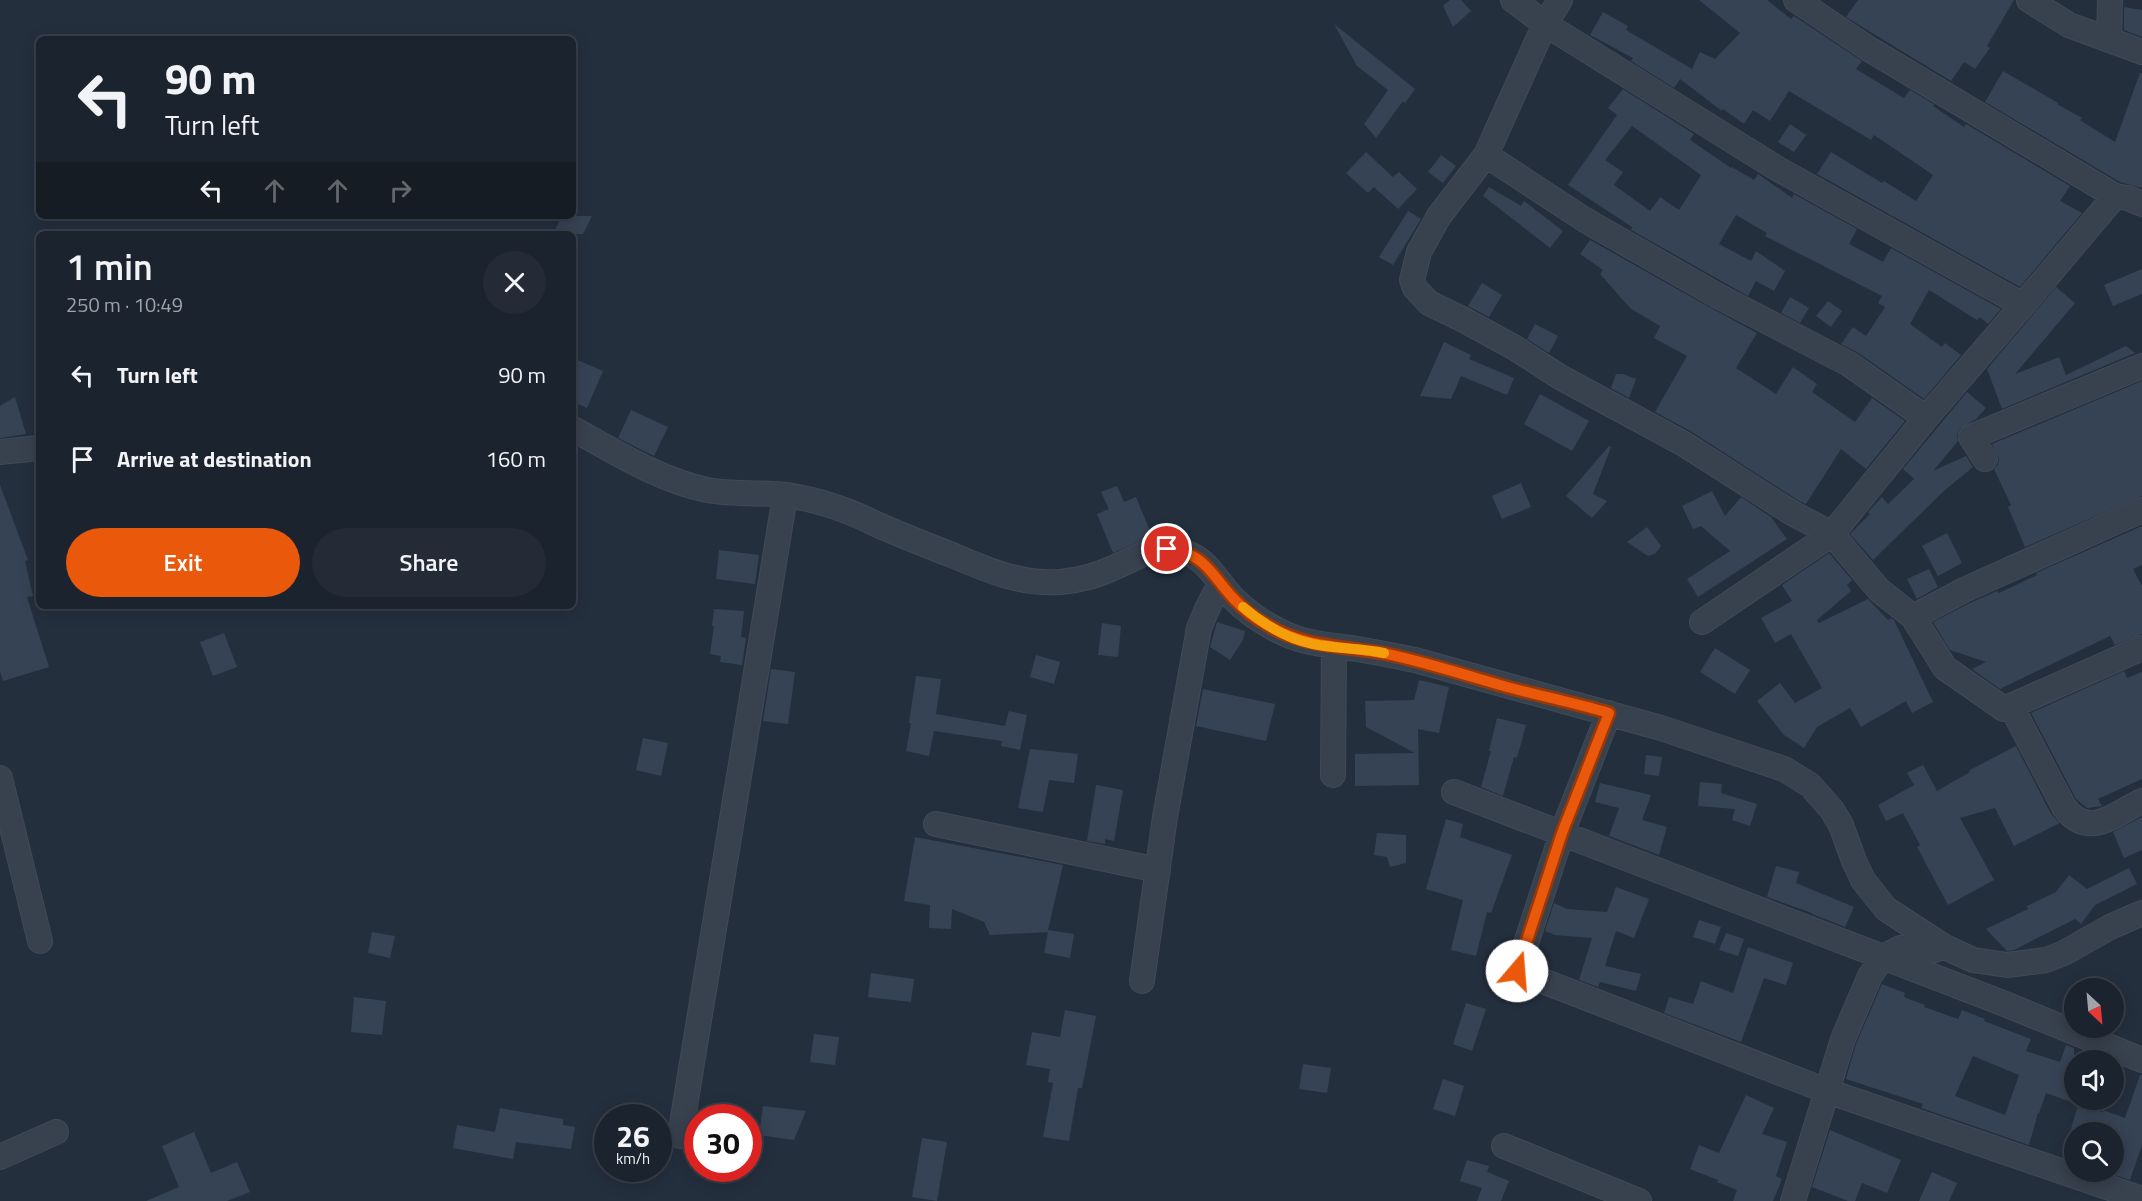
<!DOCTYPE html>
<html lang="en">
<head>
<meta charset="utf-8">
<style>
  body { margin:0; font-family:"Titillium Web",sans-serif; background:#242b36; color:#f1f3f6; height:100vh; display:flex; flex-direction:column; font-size:22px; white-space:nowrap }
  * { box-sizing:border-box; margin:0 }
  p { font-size:20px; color:#a0a4aa }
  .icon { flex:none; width:33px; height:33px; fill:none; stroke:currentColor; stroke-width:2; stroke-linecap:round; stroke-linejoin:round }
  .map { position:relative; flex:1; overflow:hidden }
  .sheet { position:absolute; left:36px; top:231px; width:540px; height:378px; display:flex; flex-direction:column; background:#1b232e; border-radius:9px; box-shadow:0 3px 15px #0003,0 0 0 2px #39404a }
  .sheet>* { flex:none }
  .guide { position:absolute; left:36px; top:36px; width:540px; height:183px; border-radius:9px; box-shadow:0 3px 15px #0003,0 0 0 2px #39404a; background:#1b232e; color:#f1f3f6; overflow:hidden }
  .needle { width:39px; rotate:154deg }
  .tools { position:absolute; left:2064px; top:978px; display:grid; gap:12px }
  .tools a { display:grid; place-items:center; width:60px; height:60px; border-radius:50%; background:#1b232e; box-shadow:0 3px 15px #0003,0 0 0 2px #39404a; font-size:30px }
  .speed { position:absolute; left:594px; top:1104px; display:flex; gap:12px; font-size:30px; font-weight:700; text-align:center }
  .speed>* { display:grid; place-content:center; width:78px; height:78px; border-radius:50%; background:#1b232e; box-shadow:0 3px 15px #0003,0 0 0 2px #39404a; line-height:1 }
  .speed small { font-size:15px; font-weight:400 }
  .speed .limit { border:9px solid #d22; background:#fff; color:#111 }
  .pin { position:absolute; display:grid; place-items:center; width:51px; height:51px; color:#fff; margin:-26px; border:3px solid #fff; border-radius:50%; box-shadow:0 2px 6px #0007 }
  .me { position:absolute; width:66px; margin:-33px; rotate:18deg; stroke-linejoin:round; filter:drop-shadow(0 0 4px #0008) }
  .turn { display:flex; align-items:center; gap:21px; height:126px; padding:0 30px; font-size:27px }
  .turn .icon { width:78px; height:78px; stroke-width:2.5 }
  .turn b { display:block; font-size:42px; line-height:51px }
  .lanes { display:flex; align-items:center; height:57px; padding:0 30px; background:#0003; justify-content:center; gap:30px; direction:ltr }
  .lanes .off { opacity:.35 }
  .round { display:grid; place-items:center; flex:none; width:63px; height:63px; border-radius:32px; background:#242b36 }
  .headline { display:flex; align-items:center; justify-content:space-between; height:102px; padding:0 30px }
  h1 { font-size:36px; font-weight:600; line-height:45px }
  .button { display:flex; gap:12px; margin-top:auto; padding:12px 30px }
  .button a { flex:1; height:69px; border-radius:36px; background:#ea580c; color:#fff; font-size:24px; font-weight:600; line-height:69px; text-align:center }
  .button a+a { background:#242b36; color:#f1f3f6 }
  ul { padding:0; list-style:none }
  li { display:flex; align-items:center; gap:18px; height:84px; padding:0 30px }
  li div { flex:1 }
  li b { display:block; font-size:22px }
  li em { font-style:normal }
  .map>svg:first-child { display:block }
  .building { fill:#364354; fill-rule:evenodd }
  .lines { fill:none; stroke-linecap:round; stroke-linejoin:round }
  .minor-casing { stroke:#414a57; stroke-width:26 }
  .minor { stroke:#38414e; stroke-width:24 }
  .route-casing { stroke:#983908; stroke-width:15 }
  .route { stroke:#ea580c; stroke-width:10 }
  .slow { stroke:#f59e0b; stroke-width:10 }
</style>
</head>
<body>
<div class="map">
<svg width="2142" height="1201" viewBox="0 0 2142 1201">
  <rect width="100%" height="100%" fill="#242f3e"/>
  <path class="building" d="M 1450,0 L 1461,0 L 1471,11 L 1453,27 L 1443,6 Z
    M 1699,0 L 1767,0 L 1791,19 L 1794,16 L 1862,61 L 1856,69 L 1904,98 L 1910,90 L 1934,104 L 1933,106 L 1964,127 L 1966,124 L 2070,186 L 2060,201 L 2082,213 L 2020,287 L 1817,174 L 1831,152 L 1882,183 L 1884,181 L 1916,201 L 1933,175 L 1874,135 L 1871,140 L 1789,91 L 1770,121 L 1753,110 L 1744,124 L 1723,109 L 1722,111 L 1680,79 L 1674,88 L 1631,61 L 1633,58 L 1590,35 L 1603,12 L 1628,26 L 1626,30 L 1692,69 L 1700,52 L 1715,59 L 1740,33 Z
    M 1858,0 L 2014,0 L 1987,46 L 1990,48 L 1975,69 L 1964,62 L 1951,81 L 1846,17 Z
    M 2124,7 L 2142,10 L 2142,37 L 2124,30 Z
    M 1334,24 L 1415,89 L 1405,103 L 1403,101 L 1376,138 L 1364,124 L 1388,90 L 1357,66 Z
    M 2003,71 L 2058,103 L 2057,104 L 2082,118 L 2080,120 L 2115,142 L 2140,73 L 2142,73 L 2142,188 L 2120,182 L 1985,102 Z
    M 1623,89 L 1694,134 L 1690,140 L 1731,168 L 1732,167 L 1754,180 L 1758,174 L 1792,198 L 1794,194 L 1857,229 L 1849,244 L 1883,262 L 1891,248 L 2001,309 L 1988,324 L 1980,317 L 1977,320 L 1929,290 L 1910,324 L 1942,347 L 1945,343 L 1961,355 L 1924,399 L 1857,352 L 1841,344 L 1853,327 L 1866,336 L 1885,307 L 1878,303 L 1882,296 L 1765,236 L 1767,233 L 1736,215 L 1719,244 L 1751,261 L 1756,251 L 1785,271 L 1774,291 L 1756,281 L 1748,296 L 1631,230 L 1632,227 L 1568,185 L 1617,115 L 1608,108 ZM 1632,126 L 1701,175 L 1679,210 L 1660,197 L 1650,211 L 1614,185 L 1623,172 L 1605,160 Z
    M 1790,124 L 1806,135 L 1794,152 L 1778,142 Z
    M 1366,152 L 1393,177 L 1399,172 L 1417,189 L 1398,209 L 1374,187 L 1368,193 L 1346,173 Z
    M 1441,155 L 1456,166 L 1443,183 L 1428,172 Z
    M 1489,187 L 1521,206 L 1524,201 L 1563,231 L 1550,248 L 1483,196 Z
    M 1408,211 L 1421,219 L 1393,265 L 1379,257 Z
    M 562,216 L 592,216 L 583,234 L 553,234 Z
    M 1590,240 L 1711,308 L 1757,333 L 1736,368 L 1776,394 L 1793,367 L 1817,384 L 1812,392 L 1855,422 L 1872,398 L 1905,421 L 1866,469 L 1841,449 L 1806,504 L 1799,501 L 1692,432 L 1655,412 L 1687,356 L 1654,338 L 1660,326 L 1630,308 L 1600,274 L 1603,270 L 1580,254 Z
    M 2142,269 L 2142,294 L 2113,306 L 2104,285 Z
    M 1482,283 L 1502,295 L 1489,317 L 1468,306 Z
    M 2056,287 L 2075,303 L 2015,374 L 2059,357 L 2066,375 L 2126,346 L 2135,353 L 2002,409 L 1987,369 Z
    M 1790,297 L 1809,308 L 1800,323 L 1781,313 Z
    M 1828,301 L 1842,311 L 1831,327 L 1816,316 Z
    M 1535,324 L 1558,336 L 1549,353 L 1527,339 Z
    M 1444,342 L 1471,355 L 1469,359 L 1514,378 L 1507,395 L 1461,376 L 1451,399 L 1420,396 Z
    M 573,358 L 603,371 L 587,408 L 573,402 Z
    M 1616,374 L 1623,374 L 1636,379 L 1629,398 L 1611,388 Z
    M 2142,381 L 2142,496 L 2025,547 L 2008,507 L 2011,505 L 1994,469 L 1998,465 L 1999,458 L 1992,444 Z
    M 1967,392 L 1986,408 L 1976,419 L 1960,429 L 1957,436 L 1958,441 L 1933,471 L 1966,456 L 1973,467 L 1945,490 L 1873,560 L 1850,534 L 1870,514 L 1868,512 L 1882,497 L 1888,504 L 1914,479 L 1903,469 Z
    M 1540,394 L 1589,421 L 1572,451 L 1524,424 Z
    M 15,397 L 26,434 L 0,438 L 0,406 Z
    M 631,410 L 668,427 L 654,456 L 618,438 Z
    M 1609,446 L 1611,447 L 1593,494 L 1607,501 L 1592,518 L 1566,496 Z
    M 1521,483 L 1531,507 L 1502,519 L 1492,496 Z
    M 0,485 L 28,560 L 25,561 L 33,596 L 27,597 L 49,667 L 3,681 L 0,671 Z
    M 1117,486 L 1124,502 L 1136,497 L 1152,536 L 1113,553 L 1097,514 L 1109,509 L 1101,492 Z
    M 1712,491 L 1725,516 L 1741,497 L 1771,517 L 1787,539 L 1698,597 L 1687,579 L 1730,551 L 1701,526 L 1693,529 L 1682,506 Z
    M 2142,526 L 2142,565 L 2133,569 L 2142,586 L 2142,634 L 2115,645 L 2110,636 L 2000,689 L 1972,669 L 1986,662 L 1950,650 L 1933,622 L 1970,603 L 1997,591 L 1999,593 L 2037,575 L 2036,573 Z
    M 1647,527 L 1661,546 L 1655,554 L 1648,556 L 1627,542 Z
    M 1947,533 L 1962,563 L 1938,576 L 1922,546 Z
    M 719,550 L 759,555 L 755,584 L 716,579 Z
    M 1829,553 L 1852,580 L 1847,585 L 1851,591 L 1817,620 L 1819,623 L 1868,599 L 1888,620 L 1891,618 L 1894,620 L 1933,702 L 1912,713 L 1906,701 L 1861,727 L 1850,708 L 1817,727 L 1804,748 L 1784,735 L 1757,701 L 1780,683 L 1795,703 L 1822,688 L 1791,634 L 1775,643 L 1761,618 L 1792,601 L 1782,585 Z
    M 1929,569 L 1938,587 L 1917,599 L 1907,579 Z
    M 714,609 L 744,611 L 741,637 L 746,638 L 742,665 L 720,662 L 721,656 L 710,654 L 714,626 L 712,626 Z
    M 1217,622 L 1245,631 L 1243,640 L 1230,660 L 1210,647 Z
    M 1102,623 L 1121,626 L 1118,657 L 1098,655 Z
    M 224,633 L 237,667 L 213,676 L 200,642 Z
    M 1715,648 L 1750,670 L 1735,694 L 1700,672 Z
    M 1036,655 L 1060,662 L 1054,684 L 1030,677 Z
    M 771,669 L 795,672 L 788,724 L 763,721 Z
    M 2124,671 L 2127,678 L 2142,672 L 2142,779 L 2098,799 L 2102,806 L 2087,808 L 2076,799 L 2031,713 Z
    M 916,676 L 941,679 L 936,714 L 1005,726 L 1009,711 L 1027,715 L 1020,750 L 1001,746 L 1002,741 L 934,731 L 929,756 L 906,751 L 911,723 L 909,723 Z
    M 1419,680 L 1449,687 L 1439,733 L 1418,729 L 1419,785 L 1355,786 L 1355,754 L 1415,753 L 1366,727 L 1365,701 L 1414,700 Z
    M 1203,689 L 1275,704 L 1266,741 L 1196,726 Z
    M 1497,718 L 1526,725 L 1517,758 L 1514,757 L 1503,796 L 1481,787 L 1491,751 L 1489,751 Z
    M 643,738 L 668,743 L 661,776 L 636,770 Z
    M 2016,746 L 2051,814 L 2060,823 L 2014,846 L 1995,808 L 1960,818 L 1994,880 L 1948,905 L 1917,847 L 1920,845 L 1903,813 L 1886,821 L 1878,805 L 1914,785 L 1907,773 L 1923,765 L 1937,791 L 1970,772 L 1970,770 Z
    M 1030,749 L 1078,754 L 1074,783 L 1049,780 L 1043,812 L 1018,808 Z
    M 1646,755 L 1662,757 L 1659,776 L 1644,774 Z
    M 1700,782 L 1722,784 L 1721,793 L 1757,804 L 1750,826 L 1732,820 L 1735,809 L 1698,806 Z
    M 1600,783 L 1651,795 L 1642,820 L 1667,827 L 1659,855 L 1609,836 L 1619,808 L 1595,802 Z
    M 1096,785 L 1123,790 L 1114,841 L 1105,839 L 1105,844 L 1087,841 Z
    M 2142,817 L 2142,850 L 2124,858 L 2113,832 Z
    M 1446,819 L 1463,824 L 1460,837 L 1512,855 L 1491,913 L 1487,912 L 1476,956 L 1451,950 L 1463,900 L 1426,889 Z
    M 1377,833 L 1406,835 L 1406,863 L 1390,867 L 1387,857 L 1374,855 Z
    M 915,837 L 1063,865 L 1048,930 L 1074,934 L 1070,958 L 1044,953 L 1048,932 L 990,935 L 984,922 L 952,909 L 951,929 L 929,928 L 930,905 L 904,901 Z
    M 1776,866 L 1799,872 L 1796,883 L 1854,907 L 1845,927 L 1812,914 L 1812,913 L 1767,897 Z
    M 2129,868 L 2137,884 L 2095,905 L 2081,924 L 2075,919 L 2014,950 L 2007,951 L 1986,929 L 2028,909 L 2027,906 L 2056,892 L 2069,875 L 2087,889 Z
    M 1616,887 L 1649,899 L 1634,938 L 1616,931 L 1605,966 L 1641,974 L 1636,991 L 1600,982 L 1598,987 L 1579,980 L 1592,938 L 1555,935 L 1545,931 L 1554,903 L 1567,909 L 1607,912 Z
    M 1699,920 L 1721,927 L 1715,944 L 1693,937 Z
    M 372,932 L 395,936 L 390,958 L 368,953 Z
    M 1726,933 L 1744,939 L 1738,956 L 1719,950 Z
    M 1748,947 L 1793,963 L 1786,985 L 1764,978 L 1741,1042 L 1664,1013 L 1669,997 L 1693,1004 L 1701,981 L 1733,993 Z
    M 871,973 L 914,979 L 911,1002 L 868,997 Z
    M 1882,984 L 1905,993 L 1904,997 L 1925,1005 L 1924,1007 L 1958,1019 L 1962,1010 L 1985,1019 L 1984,1021 L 2031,1039 L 2026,1051 L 2060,1062 L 2066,1045 L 2074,1048 L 2074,1103 L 2046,1093 L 2039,1113 L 2038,1113 L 2029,1145 L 1921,1108 L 1923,1104 L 1846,1079 L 1856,1044 ZM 1973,1056 L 2019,1075 L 2005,1115 L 1955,1096 Z
    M 354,997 L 386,1001 L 382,1035 L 351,1032 Z
    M 1466,1003 L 1486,1009 L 1472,1051 L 1453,1044 Z
    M 1065,1010 L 1096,1016 L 1082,1088 L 1078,1088 L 1069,1141 L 1043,1137 L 1053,1083 L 1048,1082 L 1050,1069 L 1026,1065 L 1032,1032 L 1060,1037 Z
    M 814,1034 L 839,1037 L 835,1065 L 810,1062 Z
    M 1303,1064 L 1331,1068 L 1327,1093 L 1299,1089 Z
    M 2140,1075 L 2142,1075 L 2142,1145 L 2130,1180 L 2106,1172 L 2114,1172 L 2114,1149 L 2119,1132 L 2070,1132 L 2078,1105 L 2103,1112 L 2103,1110 L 2125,1118 Z
    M 1443,1079 L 1464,1086 L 1455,1116 L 1433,1109 Z
    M 1746,1095 L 1774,1108 L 1762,1134 L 1787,1142 L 1776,1176 L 1782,1179 L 1773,1201 L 1733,1201 L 1737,1190 L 1717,1182 L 1718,1180 L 1690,1169 L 1699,1145 L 1719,1153 Z
    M 763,1106 L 806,1111 L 794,1140 L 759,1135 Z
    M 500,1108 L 563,1119 L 563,1125 L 575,1127 L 571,1149 L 516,1142 L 513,1159 L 453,1148 L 457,1125 L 495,1132 Z
    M 1830,1130 L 1901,1160 L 1887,1193 L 1862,1183 L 1855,1201 L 1848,1201 L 1812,1187 Z
    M 194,1132 L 211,1173 L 237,1162 L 250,1192 L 227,1201 L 146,1201 L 179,1187 L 162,1146 Z
    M 922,1138 L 947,1142 L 937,1201 L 912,1197 Z
    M 1467,1160 L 1489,1166 L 1487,1172 L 1509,1181 L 1501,1201 L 1477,1201 L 1482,1188 L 1460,1181 Z
    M 1932,1172 L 1957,1183 L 1949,1201 L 1919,1201 Z"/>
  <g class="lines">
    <defs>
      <path id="minor" d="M 1513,0 L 1545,24 L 1778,169 L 2023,305 L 2115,196
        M 1560,0 L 1545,24 L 1486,155 L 1439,216 L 1419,252 L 1412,280 L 1415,288 L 1429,303 L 1464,320 L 1515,348 L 1560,377 L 1684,444 L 1792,513 L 1832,534 L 1879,590 L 1913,617 L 1945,668 L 2004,709 L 2011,706 L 2064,807 C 2088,840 2113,815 2142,801
        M 1796,0 L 1869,49 L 2115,196 L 2128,198 L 2142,204
        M 2029,0 L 2069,25 L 2142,52
        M 2109,40 L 2110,0
        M 1486,155 L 1585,220 L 1718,296 L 1849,364 L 1926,418 L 1832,534 L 1702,622
        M 1926,418 L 2023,305
        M 573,429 C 616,452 659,480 707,490 C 730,494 752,493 775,494 C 811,497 844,508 876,524 C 901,535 926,545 952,555 C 987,570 1021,585 1061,582 C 1079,580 1097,576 1113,568 C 1136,559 1155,543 1181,551 C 1208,558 1216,581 1234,599 C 1244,609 1257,619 1270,626 C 1300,644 1323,644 1357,649 C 1376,652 1395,656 1415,660 L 1661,728 L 1784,769 L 1810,785 L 1832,810 L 1841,825 L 1854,861 L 1863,880 L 1886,909 L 1943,946 L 1973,960 L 2007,965 L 2046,960 L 2064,953 L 2110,927 L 2142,913
        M 0,452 L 39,448
        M 1985,459 L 1971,437 L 2142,366
        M 1913,617 L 1964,590 L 2142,510
        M 2011,706 L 2142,648
        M 1609,713 L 1562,833 L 1517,971 L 1827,1091 L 2142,1199 L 2141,1201
        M 1333,775 L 1334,646
        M 0,778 L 40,941
        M 1454,792 L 2005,1004 L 2142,1060
        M 936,824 L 1158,870
        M 1142,981 L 1165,817 L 1199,628 L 1207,609 L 1220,584
        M 680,1136 L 785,496
        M 1504,1146 L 1639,1201
        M 0,1157 L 56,1132
        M 1793,1201 L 1843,1039 L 1870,976 L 1883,957 L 1901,948 L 1934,950 L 1943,946"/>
    </defs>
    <use href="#minor" class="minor-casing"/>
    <use href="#minor" class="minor"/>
  </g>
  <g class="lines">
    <defs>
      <path id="route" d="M 1167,549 C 1205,553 1210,573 1233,598 C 1243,609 1256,619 1269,626 C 1308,649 1350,646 1392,655 C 1431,664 1469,676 1507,687 C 1541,696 1575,703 1609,713 L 1562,833 L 1517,971"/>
    </defs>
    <use href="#route" class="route-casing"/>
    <use href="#route" class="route"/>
    <path class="slow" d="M 1243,607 C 1263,624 1288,639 1313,644 C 1337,649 1361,648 1384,653"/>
  </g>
</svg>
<div class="tools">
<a><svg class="needle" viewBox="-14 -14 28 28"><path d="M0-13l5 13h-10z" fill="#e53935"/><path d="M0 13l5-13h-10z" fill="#a0a4aa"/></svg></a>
<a><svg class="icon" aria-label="sound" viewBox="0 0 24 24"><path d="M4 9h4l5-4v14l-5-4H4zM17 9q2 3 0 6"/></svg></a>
<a><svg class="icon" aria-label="search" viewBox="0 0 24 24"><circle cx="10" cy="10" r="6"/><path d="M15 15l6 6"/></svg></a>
</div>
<div class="speed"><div>26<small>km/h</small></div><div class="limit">30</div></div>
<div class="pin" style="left:1167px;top:549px;background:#d93025"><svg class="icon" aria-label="arrive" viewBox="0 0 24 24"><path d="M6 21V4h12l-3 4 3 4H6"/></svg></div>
<svg class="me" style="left:1517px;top:971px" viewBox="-20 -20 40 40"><circle r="19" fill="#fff"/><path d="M0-13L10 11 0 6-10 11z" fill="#ea580c"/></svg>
<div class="guide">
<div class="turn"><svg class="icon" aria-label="left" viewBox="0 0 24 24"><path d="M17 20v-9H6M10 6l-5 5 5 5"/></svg><div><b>90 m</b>Turn left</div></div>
<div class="lanes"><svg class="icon" aria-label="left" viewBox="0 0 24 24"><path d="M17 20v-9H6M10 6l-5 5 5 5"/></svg><svg class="icon off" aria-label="ahead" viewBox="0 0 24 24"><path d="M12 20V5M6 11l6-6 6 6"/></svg><svg class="icon off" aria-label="ahead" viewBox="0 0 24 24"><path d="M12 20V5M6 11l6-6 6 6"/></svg><svg class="icon off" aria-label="right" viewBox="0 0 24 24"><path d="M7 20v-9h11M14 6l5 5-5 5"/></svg></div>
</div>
<section class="sheet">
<div class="headline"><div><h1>1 min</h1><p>250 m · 10:49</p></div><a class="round"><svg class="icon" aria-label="close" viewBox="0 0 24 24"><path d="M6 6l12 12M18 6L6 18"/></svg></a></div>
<ul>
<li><svg class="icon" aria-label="left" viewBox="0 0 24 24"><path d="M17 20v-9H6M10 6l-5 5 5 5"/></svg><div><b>Turn left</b></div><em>90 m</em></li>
<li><svg class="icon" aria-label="arrive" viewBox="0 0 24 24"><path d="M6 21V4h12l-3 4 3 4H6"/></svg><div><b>Arrive at destination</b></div><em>160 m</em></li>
</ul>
<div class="button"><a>Exit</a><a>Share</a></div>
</section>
</div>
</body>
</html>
